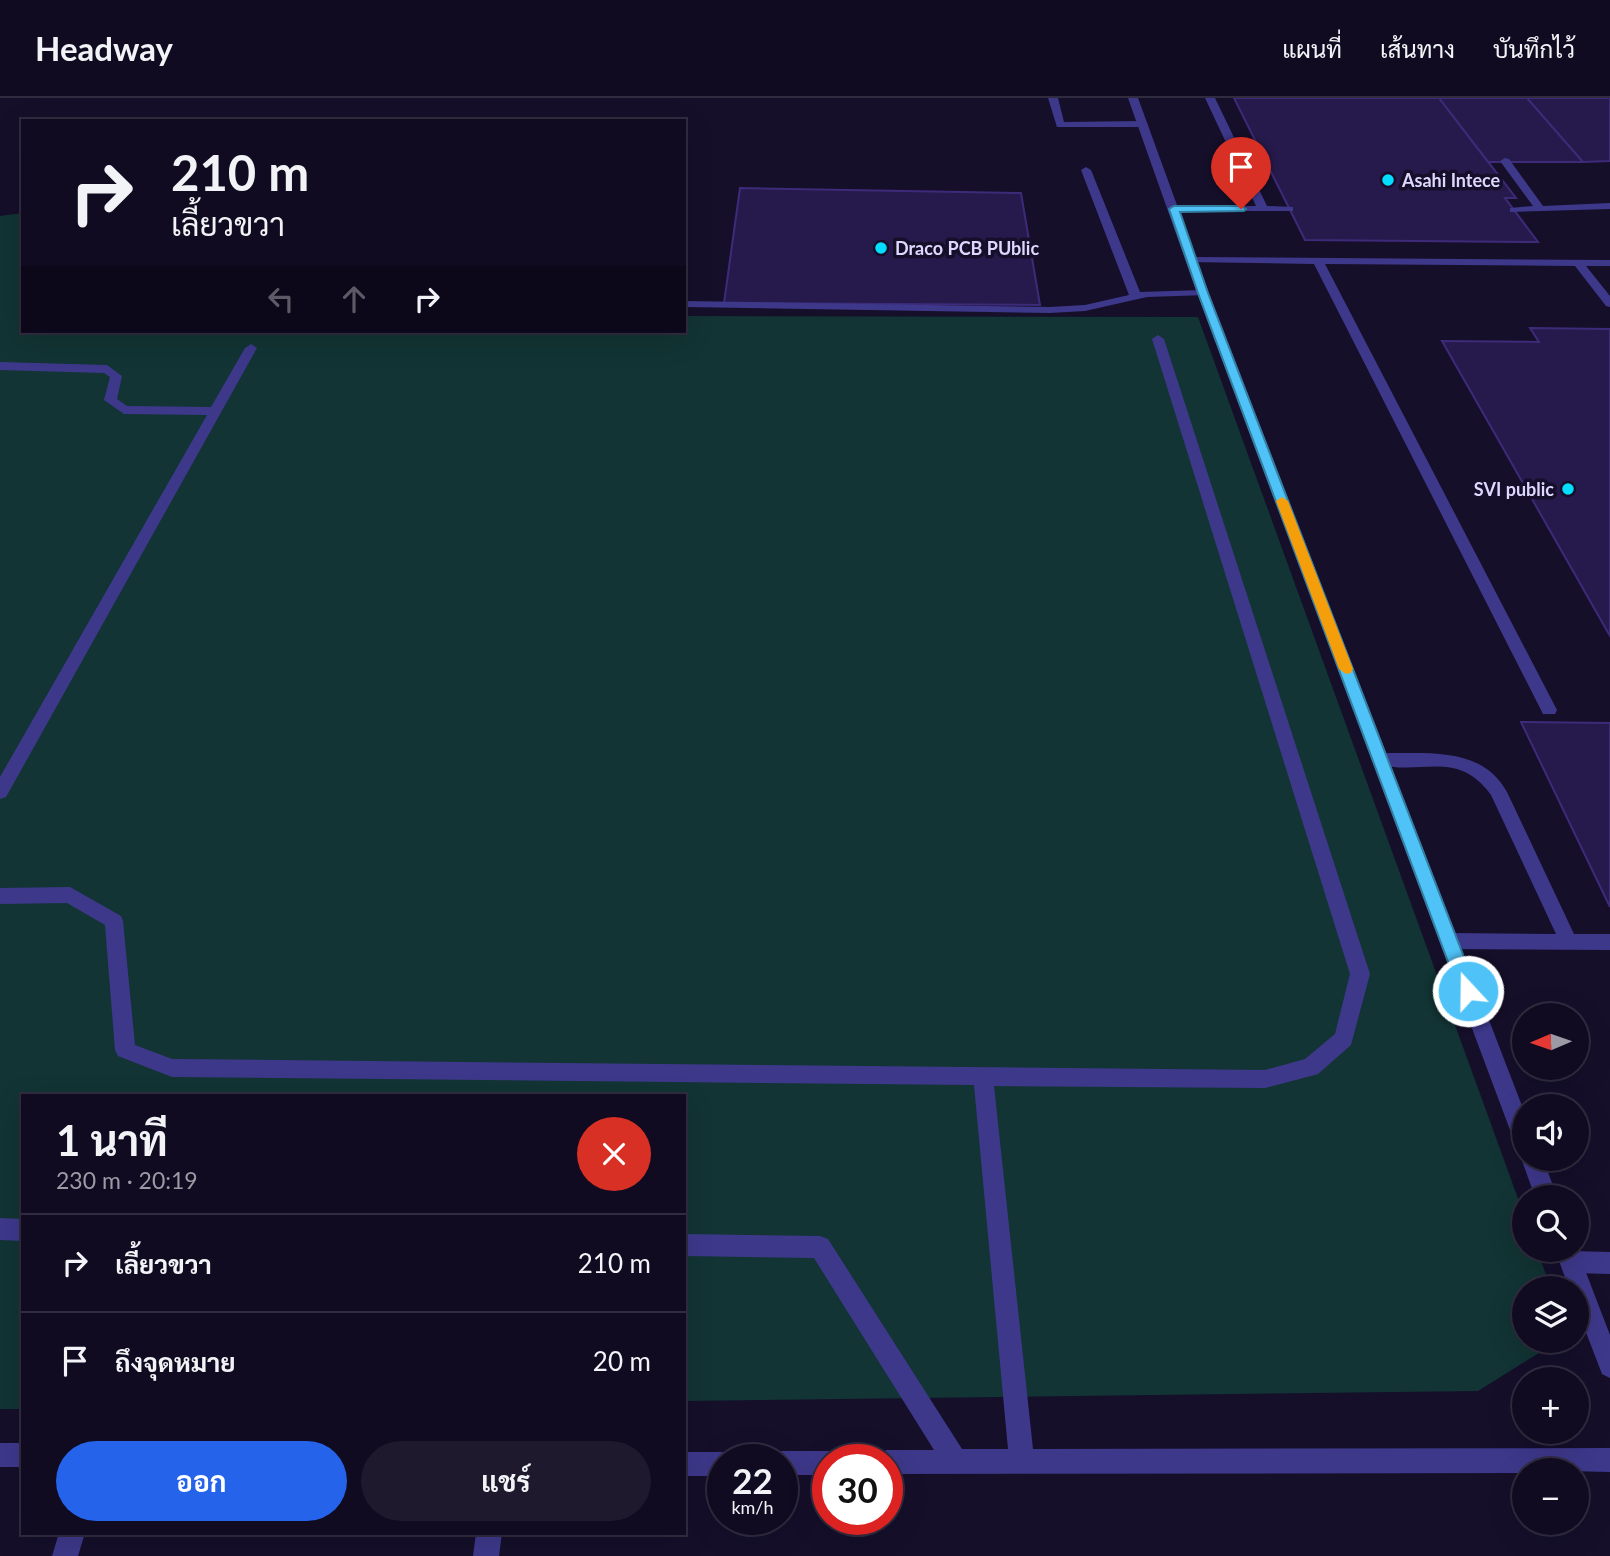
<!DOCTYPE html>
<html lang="th">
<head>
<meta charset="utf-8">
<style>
  body { margin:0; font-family:Lato,Sarabun,sans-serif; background:#1e192d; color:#f1f3f6; height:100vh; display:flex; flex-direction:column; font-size:26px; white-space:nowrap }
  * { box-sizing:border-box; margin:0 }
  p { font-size:23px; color:#9c9ba5 }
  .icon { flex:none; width:38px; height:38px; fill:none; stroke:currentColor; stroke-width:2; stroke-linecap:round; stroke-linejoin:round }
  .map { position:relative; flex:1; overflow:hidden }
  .side { position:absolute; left:21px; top:996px; width:665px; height:441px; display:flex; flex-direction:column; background:#100b20; border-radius:0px; box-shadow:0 7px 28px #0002,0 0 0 2px #302b3e }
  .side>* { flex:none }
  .top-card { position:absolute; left:21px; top:21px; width:665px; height:214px; border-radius:0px; box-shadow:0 7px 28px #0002,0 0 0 2px #302b3e; background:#100b20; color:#f1f3f6; overflow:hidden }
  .needle { width:46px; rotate:268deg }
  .controls { position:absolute; left:1512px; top:905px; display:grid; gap:14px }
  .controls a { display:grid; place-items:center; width:77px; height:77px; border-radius:50%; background:#100b20; box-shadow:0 7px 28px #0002,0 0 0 2px #302b3e; font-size:35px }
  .speed { position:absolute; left:707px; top:1346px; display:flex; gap:14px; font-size:35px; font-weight:700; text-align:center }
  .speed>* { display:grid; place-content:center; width:91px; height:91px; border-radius:50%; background:#100b20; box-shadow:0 7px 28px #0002,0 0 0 2px #302b3e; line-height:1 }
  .speed small { font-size:18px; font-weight:400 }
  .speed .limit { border:10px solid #d22; background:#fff; color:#111 }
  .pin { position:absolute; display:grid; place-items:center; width:60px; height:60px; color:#fff; margin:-72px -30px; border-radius:50% 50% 50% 0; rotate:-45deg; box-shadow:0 0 7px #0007 }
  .pin .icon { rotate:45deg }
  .me { position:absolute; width:77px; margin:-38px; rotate:339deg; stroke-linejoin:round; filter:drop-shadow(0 0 5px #0008) }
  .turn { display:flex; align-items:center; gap:24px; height:147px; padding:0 35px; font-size:32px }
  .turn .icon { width:91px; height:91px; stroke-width:2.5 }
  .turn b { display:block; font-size:49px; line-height:60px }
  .lanes { display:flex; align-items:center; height:66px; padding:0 35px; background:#0003; justify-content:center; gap:35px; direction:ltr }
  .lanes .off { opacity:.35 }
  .round { display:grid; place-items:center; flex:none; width:74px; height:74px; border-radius:37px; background:#1e192d }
  .head { display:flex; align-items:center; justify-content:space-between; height:119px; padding:0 35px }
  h1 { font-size:42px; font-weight:700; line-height:52px }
  .action { display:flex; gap:14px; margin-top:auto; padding:14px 35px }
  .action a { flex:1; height:80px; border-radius:42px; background:#2563eb; color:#fff; font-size:28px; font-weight:700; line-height:80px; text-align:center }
  .action a+a { background:#1e192d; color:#f1f3f6 }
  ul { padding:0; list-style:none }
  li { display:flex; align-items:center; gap:21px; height:98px; padding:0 35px; border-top:2px solid #302b3e }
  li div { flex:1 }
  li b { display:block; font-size:26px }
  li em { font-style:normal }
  header { display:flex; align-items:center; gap:42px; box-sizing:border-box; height:98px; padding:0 35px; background:#100b20; border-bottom:2px solid #302b3e }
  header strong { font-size:33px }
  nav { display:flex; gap:38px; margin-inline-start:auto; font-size:24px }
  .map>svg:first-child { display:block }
  .green { fill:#123434 }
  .building { fill:#261a4c; stroke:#3d2b79; stroke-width:2 }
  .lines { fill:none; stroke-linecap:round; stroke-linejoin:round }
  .service { fill:#3e388b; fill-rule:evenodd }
  .minor { fill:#3e388b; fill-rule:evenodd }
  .route { fill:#4fc3f7; stroke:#337fa1; stroke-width:2 }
  .slow { fill:#f59e0b }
  .poi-dot { fill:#04ddff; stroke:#150f2a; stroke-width:2.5 }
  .labels { text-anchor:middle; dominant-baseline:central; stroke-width:7; stroke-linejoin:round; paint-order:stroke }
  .far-poi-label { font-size:18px; font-weight:bold; fill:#ded8ff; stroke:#150f2a; text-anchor:start }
</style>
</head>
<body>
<header>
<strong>Headway</strong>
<nav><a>แผนที่</a><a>เส้นทาง</a><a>บันทึกไว้</a></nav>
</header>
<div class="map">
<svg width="1610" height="1458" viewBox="0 0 1610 1458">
  <rect width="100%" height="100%" fill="#150f2a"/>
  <path class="green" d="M 23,115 L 23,233 L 684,233 L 684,218 L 1198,219 L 1524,1117 L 1524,1152 L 1537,1152 L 1548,1182 L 1547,1190 L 1524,1190 L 1524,1242 L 1541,1243 L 1539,1255 L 1478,1293 L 684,1303 L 684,998 L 23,998 L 23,1311 L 0,1311 L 0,118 Z"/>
  <path class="building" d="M 1234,0 L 1439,0 L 1516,100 L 1505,100 L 1538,144 L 1305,142 Z
    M 1439,0 L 1527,0 L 1583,64 L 1488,64 Z
    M 1527,0 L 1610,0 L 1610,63 L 1583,64 Z
    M 740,90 L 1021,95 L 1040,207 L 724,205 Z
    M 1530,230 L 1610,231 L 1610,538 L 1442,243 L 1539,244 Z
    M 1521,624 L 1610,625 L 1610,809 Z"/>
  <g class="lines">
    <path class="service" d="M 1048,0 L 1058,0 L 1064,24 L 1143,23 L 1148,26 L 1143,29 L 1057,29 Z
      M 1205,0 L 1215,0 L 1267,108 L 1293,109 L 1293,113 L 1170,113 L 1170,109 L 1174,108 L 1256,108 Z
      M 1505,60 L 1509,61 L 1543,108 L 1610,105 L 1610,111 L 1510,114 L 1510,110 L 1533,108 L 1500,63 Z
      M 1086,69 L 1091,72 L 1140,194 L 1203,192 L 1207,193 L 1207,197 L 1147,199 L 1085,213 L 1050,215 L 684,209 L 684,203 L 1050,209 L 1085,207 L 1129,197 L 1081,72 Z
      M 1191,159 L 1610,162 L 1610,168 L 1586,168 L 1610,198 L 1610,209 L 1606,208 L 1575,168 L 1325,166 L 1557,612 L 1555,616 L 1543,616 L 1541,612 L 1314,166 L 1187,164 L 1185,162 Z
      M 1158,237 L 1164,241 L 1370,876 L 1351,947 L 1318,976 L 1311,978 L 1265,990 L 994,988 L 1033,1351 L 1610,1350 L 1610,1374 L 1524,1372 L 1524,1375 L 887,1376 L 887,1362 L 876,1362 L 878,1355 L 887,1352 L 934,1352 L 814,1160 L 684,1158 L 684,1136 L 820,1138 L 828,1141 L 962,1351 L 1008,1351 L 974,987 L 172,979 L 118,958 L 115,952 L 105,827 L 67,805 L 0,806 L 0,790 L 70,789 L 121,818 L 123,823 L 135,947 L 172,961 L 1265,972 L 1305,961 L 1335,936 L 1350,876 L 1152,241 Z
      M 251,246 L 257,250 L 6,699 L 0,701 L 0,679 L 207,317 L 124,316 L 104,302 L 110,279 L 104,275 L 0,272 L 0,264 L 107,267 L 122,278 L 117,301 L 127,308 L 211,309 L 245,250 Z
      M 1380,655 C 1425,656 1481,647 1507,694 L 1574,836 L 1610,836 L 1610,852 L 1449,851 L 1442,849 L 1440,843 L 1442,837 L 1449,835 L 1556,836 L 1491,697 C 1456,649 1420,680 1374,665 L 1372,661 L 1374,657 Z
      M 0,1120 L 23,1121 L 23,1143 L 0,1142 Z
      M 1571,1153 L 1610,1154 L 1610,1176 L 1571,1175 L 1563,1172 L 1560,1164 L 1563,1156 Z
      M 0,1345 L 23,1345 L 23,1369 L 0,1369 Z
      M 782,1353 L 828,1353 L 837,1356 L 839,1362 L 828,1362 L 828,1377 L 782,1377 L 782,1362 L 771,1362 L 773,1356 Z
      M 684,1354 L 723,1354 L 732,1357 L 733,1362 L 723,1362 L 723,1378 L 684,1378 Z
      M 59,1435 L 85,1435 L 78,1458 L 52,1458 Z
      M 476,1435 L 502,1435 L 499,1458 L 473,1458 Z"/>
    <path class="minor" d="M 1128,0 L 1138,0 L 1209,195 L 1524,1013 L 1524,1050 L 1517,1047 L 1513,1040 L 1197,195 Z
      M 1524,1053 L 1524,1060 L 1543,1060 L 1557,1099 L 1535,1099 L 1521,1060 Z
      M 1577,1151 L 1610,1237 L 1610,1280 L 1602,1276 L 1577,1211 L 1577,1190 L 1569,1190 L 1555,1152 Z"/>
  </g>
  <path class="route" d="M 1241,108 L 1246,111 L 1244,113 L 1180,114 L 1208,195 L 1477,893 L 1474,898 L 1468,900 L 1462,898 L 1459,893 L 1198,195 L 1169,111 L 1174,108 Z"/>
  <path class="slow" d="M 1282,399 L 1288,403 L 1353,571 L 1351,575 L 1346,576 L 1339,571 L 1276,403 Z"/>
  <g class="poi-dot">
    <circle cx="1388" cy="82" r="7"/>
    <circle cx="881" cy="150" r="7"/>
    <circle cx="1568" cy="391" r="7"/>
  </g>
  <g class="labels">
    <g class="far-poi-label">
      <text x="1402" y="82">Asahi Intece</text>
      <text x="895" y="150">Draco PCB PUblic</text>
      <text x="1554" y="391" text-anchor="end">SVI public</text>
    </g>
  </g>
</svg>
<div class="controls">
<a><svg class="needle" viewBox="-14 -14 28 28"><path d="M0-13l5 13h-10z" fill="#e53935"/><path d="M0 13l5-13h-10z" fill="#9c9ba5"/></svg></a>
<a><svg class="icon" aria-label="sound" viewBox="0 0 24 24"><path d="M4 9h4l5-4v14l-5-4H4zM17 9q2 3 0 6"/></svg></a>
<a><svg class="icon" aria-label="search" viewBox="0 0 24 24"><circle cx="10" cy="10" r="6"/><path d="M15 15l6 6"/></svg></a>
<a><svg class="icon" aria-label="layers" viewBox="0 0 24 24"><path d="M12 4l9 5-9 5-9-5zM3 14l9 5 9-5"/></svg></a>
<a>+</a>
<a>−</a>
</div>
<div class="speed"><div>22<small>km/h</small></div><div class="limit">30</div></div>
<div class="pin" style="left:1241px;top:111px;background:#d93025"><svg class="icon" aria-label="arrive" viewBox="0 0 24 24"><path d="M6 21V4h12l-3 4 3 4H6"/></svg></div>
<svg class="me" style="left:1468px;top:893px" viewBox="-20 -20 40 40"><circle r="17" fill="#4fc3f7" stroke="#fff" stroke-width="3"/><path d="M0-11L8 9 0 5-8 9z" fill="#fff"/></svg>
<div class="top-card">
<div class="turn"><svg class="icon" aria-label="right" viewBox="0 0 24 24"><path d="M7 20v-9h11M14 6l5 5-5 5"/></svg><div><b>210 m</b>เลี้ยวขวา</div></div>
<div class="lanes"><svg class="icon off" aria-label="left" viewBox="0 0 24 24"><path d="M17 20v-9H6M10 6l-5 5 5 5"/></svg><svg class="icon off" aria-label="ahead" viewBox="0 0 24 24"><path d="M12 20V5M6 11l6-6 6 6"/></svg><svg class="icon" aria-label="right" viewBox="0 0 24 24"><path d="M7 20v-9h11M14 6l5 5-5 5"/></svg></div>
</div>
<section class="side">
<div class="head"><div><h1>1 นาที</h1><p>230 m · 20:19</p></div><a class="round" style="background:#d93025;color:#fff"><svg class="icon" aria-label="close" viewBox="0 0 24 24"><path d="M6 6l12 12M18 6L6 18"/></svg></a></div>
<ul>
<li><svg class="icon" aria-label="right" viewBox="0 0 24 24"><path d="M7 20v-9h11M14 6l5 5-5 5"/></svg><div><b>เลี้ยวขวา</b></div><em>210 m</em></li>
<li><svg class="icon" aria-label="arrive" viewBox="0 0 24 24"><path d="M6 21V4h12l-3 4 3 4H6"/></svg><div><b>ถึงจุดหมาย</b></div><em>20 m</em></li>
</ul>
<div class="action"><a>ออก</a><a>แชร์</a></div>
</section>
</div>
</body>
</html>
